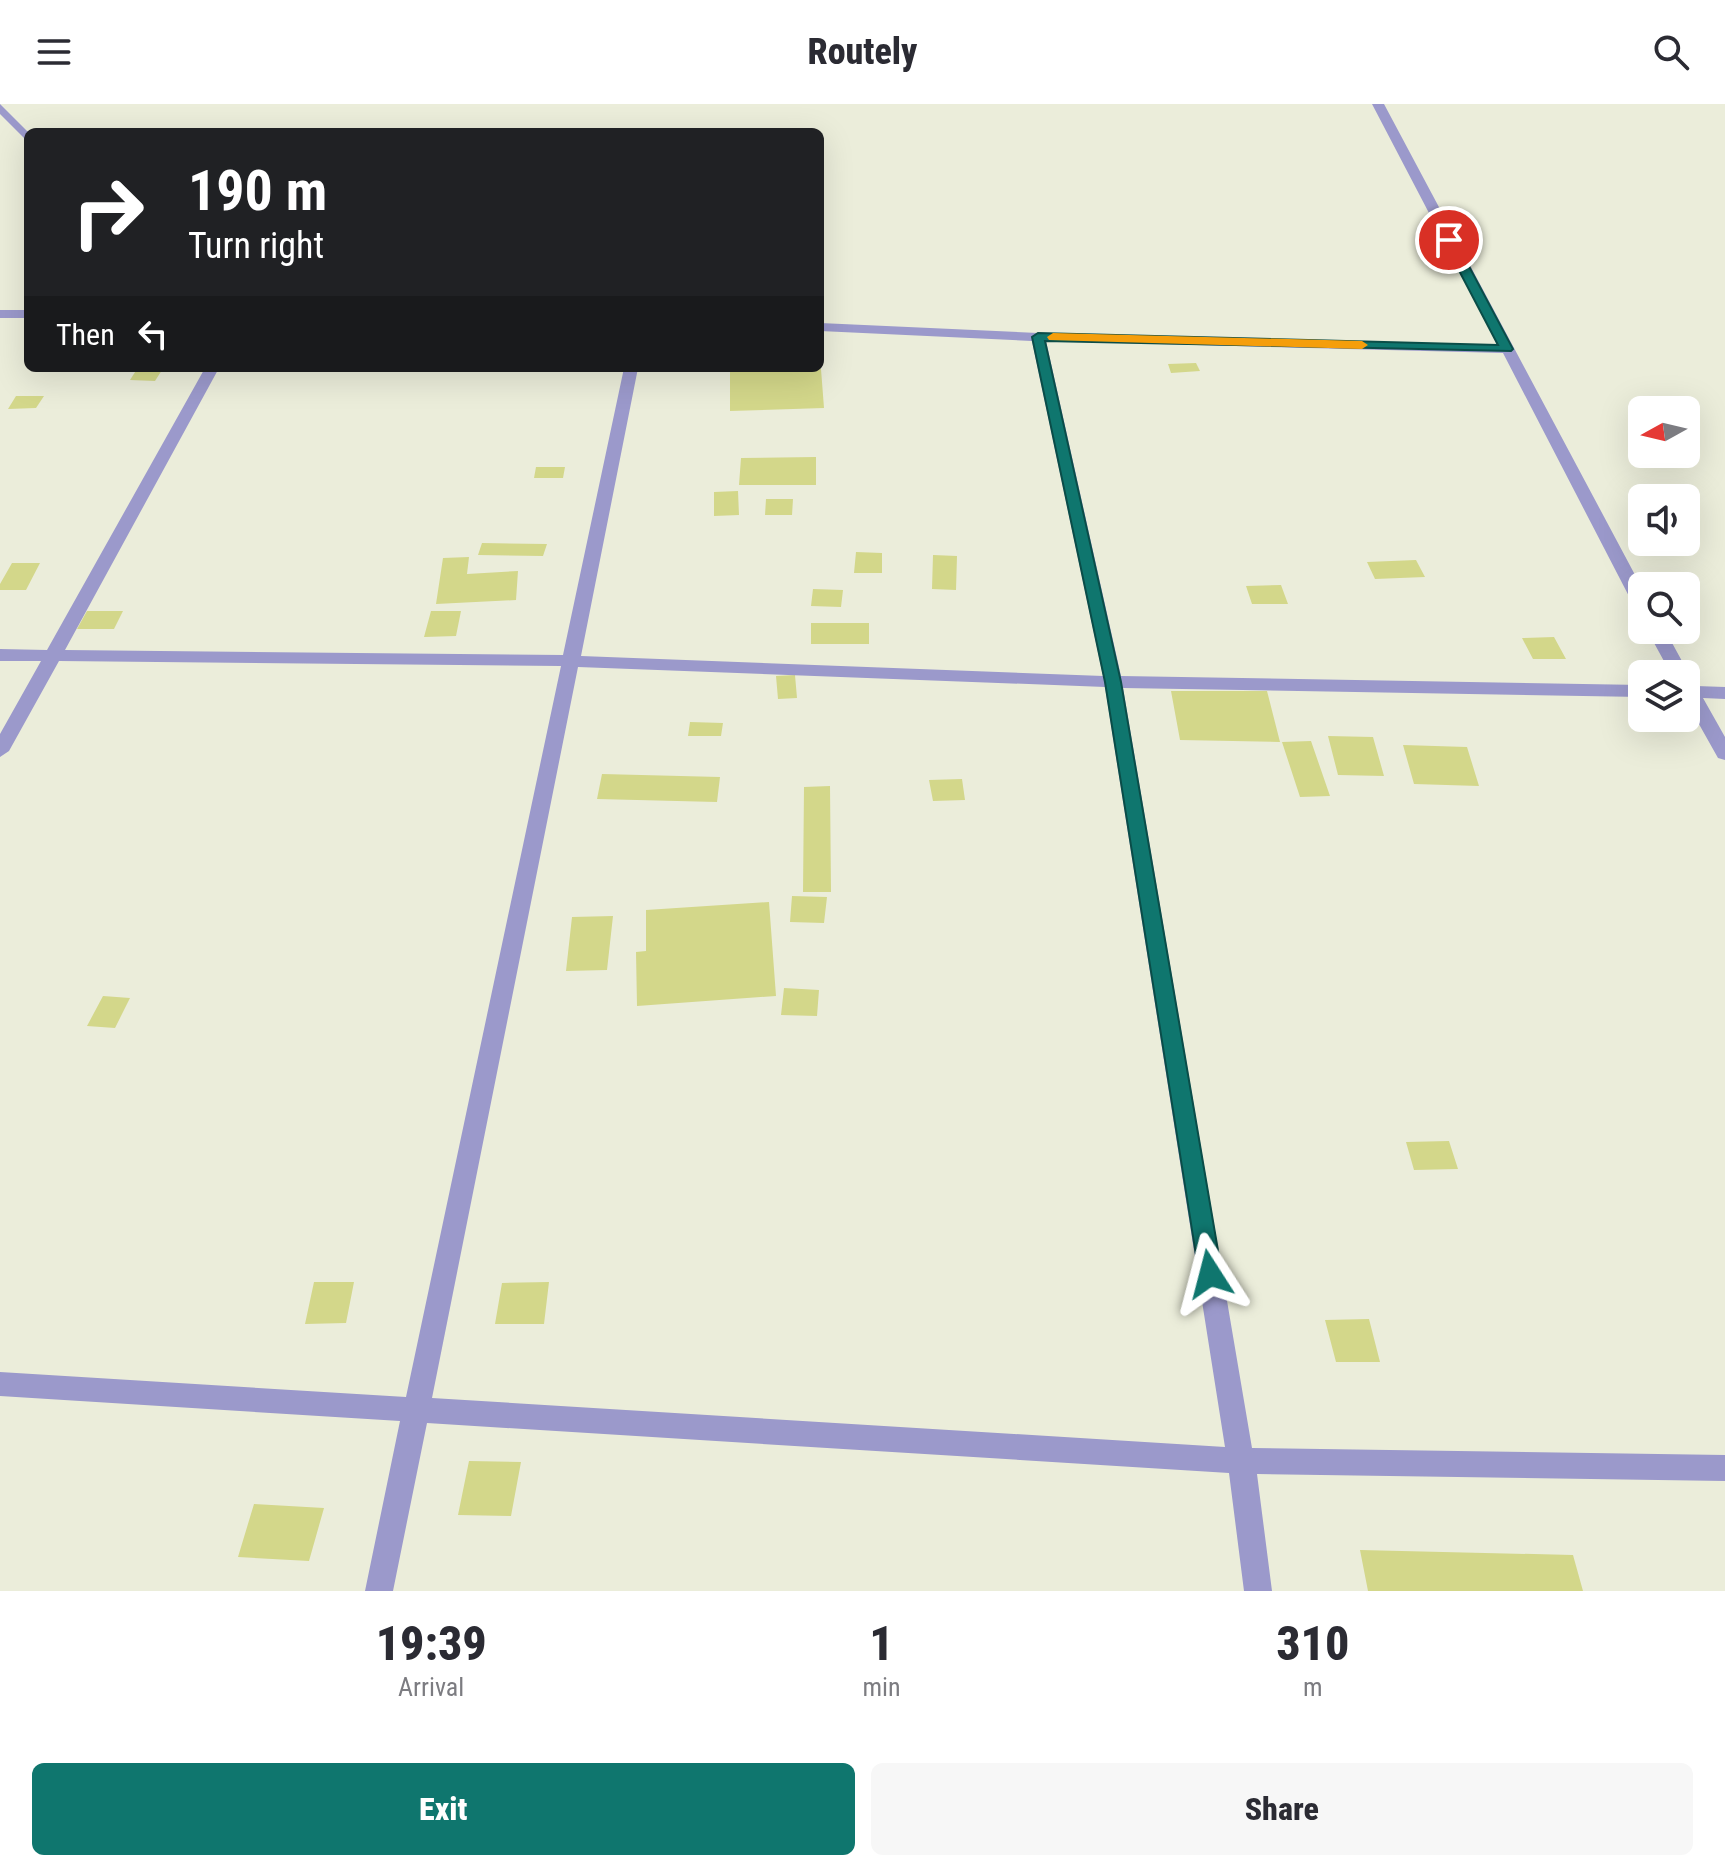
<!DOCTYPE html>
<html lang="en">
<head>
<meta charset="utf-8">
<style>
  body { margin:0; font-family:"Roboto Condensed",sans-serif; background:#f7f7f7; color:#2b2b33; height:100vh; display:flex; flex-direction:column; font-size:30px; white-space:nowrap }
  * { box-sizing:border-box; margin:0 }
  p { font-size:26px; color:#7c7c81 }
  .icon { flex:none; width:44px; height:44px; fill:none; stroke:currentColor; stroke-width:2; stroke-linecap:round; stroke-linejoin:round }
  .map { position:relative; height:1487px; overflow:hidden }
  .details { display:flex; flex-direction:column; background:#fff; flex:1 }
  .details>* { flex:none }
  .guide { position:absolute; left:24px; top:24px; width:800px; height:244px; border-radius:12px; box-shadow:0 8px 32px #0002; background:#202124; color:#fff; overflow:hidden }
  .needle { width:52px; rotate:262deg }
  .fabs { position:absolute; left:1628px; top:292px; display:grid; gap:16px }
  .fabs a { display:grid; place-items:center; width:72px; height:72px; border-radius:12px; background:#fff; box-shadow:0 8px 32px #0002; font-size:40px }
  .pin { position:absolute; display:grid; place-items:center; width:68px; height:68px; color:#fff; margin:-34px; border:4px solid #fff; border-radius:50%; box-shadow:0 2px 8px #0007 }
  .me { position:absolute; width:88px; margin:-44px; rotate:351deg; stroke-linejoin:round; filter:drop-shadow(0 0 6px #0008) }
  .turn { display:flex; align-items:center; gap:28px; height:168px; padding:0 32px; font-size:36px }
  .turn .icon { width:104px; height:104px; stroke-width:2.5 }
  .turn b { display:block; font-size:56px; line-height:68px }
  .then { display:flex; align-items:center; height:76px; padding:0 32px; background:#0003; gap:16px; font-size:30px }
  .eta { display:flex; justify-content:space-evenly; align-items:center; height:136px; text-align:center }
  .eta b { font-size:48px; font-weight:800; line-height:56px }
  .primary-button { display:flex; gap:16px; margin-top:auto; padding:16px 32px }
  .primary-button a { flex:1; height:92px; border-radius:12px; background:#0f766e; color:#fff; font-size:32px; font-weight:800; line-height:92px; text-align:center }
  .primary-button a+a { background:#f7f7f7; color:#2b2b33 }
  header { display:flex; justify-content:space-between; align-items:center; height:104px; padding:0 32px; background:#fff; font-size:36px; font-weight:800 }
  .map>svg:first-child { display:block }
  .building { fill:#d3d78a }
  .lines { fill:none; stroke-linecap:round; stroke-linejoin:round }
  .minor { fill:#9b99cb; fill-rule:evenodd }
  .route { fill:#0f766e; stroke:#0a4d48; stroke-width:2 }
  .slow { fill:#f59e0b }
</style>
</head>
<body>
<header><svg class="icon" aria-label="menu" viewBox="0 0 24 24"><path d="M4 6h16M4 12h16M4 18h16"/></svg>Routely<svg class="icon" aria-label="search" viewBox="0 0 24 24"><circle cx="10" cy="10" r="6"/><path d="M15 15l6 6"/></svg></header>
<div class="map">
<svg width="1725" height="1487" viewBox="0 0 1725 1487">
  <rect width="100%" height="100%" fill="#ebedda"/>
  <path class="building" d="M 1196,259 L 1200,267 L 1171,269 L 1168,260 Z
    M 730,264 L 821,265 L 824,304 L 730,307 Z
    M 137,265 L 162,266 L 155,277 L 130,276 Z
    M 16,292 L 44,292 L 36,304 L 8,305 Z
    M 816,353 L 816,381 L 739,381 L 741,354 Z
    M 536,363 L 565,363 L 563,374 L 534,374 Z
    M 738,387 L 739,411 L 714,412 L 714,388 Z
    M 766,395 L 793,395 L 792,411 L 765,411 Z
    M 482,439 L 547,440 L 543,452 L 478,451 Z
    M 856,448 L 882,449 L 882,469 L 854,469 Z
    M 933,451 L 957,452 L 956,486 L 932,485 Z
    M 469,453 L 467,470 L 518,467 L 516,496 L 436,500 L 443,454 Z
    M 1416,456 L 1425,473 L 1375,475 L 1367,458 Z
    M 12,459 L 40,459 L 26,486 L 0,486 L 0,480 Z
    M 1281,481 L 1288,500 L 1252,500 L 1246,482 Z
    M 813,485 L 843,486 L 841,503 L 811,502 Z
    M 87,507 L 123,507 L 114,525 L 77,525 Z
    M 431,507 L 461,507 L 456,532 L 424,533 Z
    M 811,519 L 869,519 L 869,540 L 811,540 Z
    M 1554,533 L 1566,555 L 1533,555 L 1522,534 Z
    M 795,571 L 797,594 L 778,595 L 776,572 Z
    M 1171,587 L 1267,587 L 1280,638 L 1180,636 Z
    M 690,618 L 723,619 L 721,632 L 688,632 Z
    M 1328,632 L 1373,633 L 1384,672 L 1338,671 Z
    M 1311,637 L 1330,692 L 1300,693 L 1282,638 Z
    M 1403,641 L 1467,643 L 1479,682 L 1414,680 Z
    M 602,670 L 720,673 L 717,698 L 597,695 Z
    M 962,675 L 965,696 L 933,697 L 929,676 Z
    M 830,682 L 831,788 L 803,788 L 804,683 Z
    M 792,792 L 827,793 L 824,819 L 790,818 Z
    M 769,798 L 776,892 L 637,902 L 636,848 L 646,847 L 646,806 Z
    M 613,812 L 607,866 L 566,867 L 572,813 Z
    M 784,884 L 819,886 L 817,912 L 781,911 Z
    M 103,892 L 130,894 L 115,924 L 87,922 Z
    M 1449,1037 L 1458,1065 L 1414,1066 L 1406,1038 Z
    M 314,1178 L 354,1178 L 346,1219 L 305,1220 Z
    M 549,1178 L 544,1220 L 495,1220 L 502,1179 Z
    M 1369,1215 L 1380,1258 L 1336,1258 L 1325,1216 Z
    M 469,1357 L 521,1358 L 511,1412 L 458,1411 Z
    M 254,1400 L 324,1404 L 309,1457 L 238,1453 Z
    M 1360,1446 L 1573,1451 L 1583,1487 L 1368,1487 Z"/>
  <g class="lines">
    <path class="minor" d="M 0,0 L 28,28 L 28,38 L 0,10 Z
      M 1372,0 L 1384,0 L 1642,484 L 1642,505 L 1633,500 L 1503,249 L 1046,237 L 1121,572 L 1642,581 L 1642,593 L 1123,584 L 1252,1344 L 1725,1351 L 1725,1377 L 1257,1370 L 1272,1487 L 1244,1487 L 1229,1369 L 427,1319 L 393,1487 L 365,1487 L 400,1317 L 0,1292 L 0,1268 L 406,1293 L 561,562 L 59,557 L 9,647 L 0,653 L 0,630 L 41,557 L 0,557 L 0,545 L 47,546 L 205,264 L 219,264 L 65,546 L 563,551 L 624,264 L 638,264 L 581,552 L 1103,572 L 1032,237 L 820,227 L 820,219 L 1038,229 L 1498,241 ZM 578,563 L 1105,583 L 1225,1343 L 432,1294 Z
      M 0,206 L 28,206 L 28,214 L 0,214 Z
      M 1647,526 L 1665,526 L 1689,570 L 1686,574 L 1686,570 L 1671,570 Z
      M 1686,575 L 1692,577 L 1696,582 L 1725,583 L 1725,595 L 1703,594 L 1725,633 L 1725,656 L 1718,654 L 1686,597 Z"/>
  </g>
  <path class="route" d="M 1449,133 L 1455,136 L 1513,245 L 1511,247 L 1045,237 L 1121,578 L 1222,1170 L 1218,1177 L 1210,1180 L 1202,1177 L 1199,1170 L 1105,578 L 1032,233 L 1038,229 L 1498,241 L 1443,136 Z"/>
  <path class="slow" d="M 1053,229 L 1362,237 L 1368,241 L 1362,245 L 1049,236 L 1047,233 Z"/>
</svg>
<div class="fabs">
<a><svg class="needle" viewBox="-14 -14 28 28"><path d="M0-13l5 13h-10z" fill="#e53935"/><path d="M0 13l5-13h-10z" fill="#7c7c81"/></svg></a>
<a><svg class="icon" aria-label="sound" viewBox="0 0 24 24"><path d="M4 9h4l5-4v14l-5-4H4zM17 9q2 3 0 6"/></svg></a>
<a><svg class="icon" aria-label="search" viewBox="0 0 24 24"><circle cx="10" cy="10" r="6"/><path d="M15 15l6 6"/></svg></a>
<a><svg class="icon" aria-label="layers" viewBox="0 0 24 24"><path d="M12 4l9 5-9 5-9-5zM3 14l9 5 9-5"/></svg></a>
</div>
<div class="pin" style="left:1449px;top:136px;background:#d93025"><svg class="icon" aria-label="arrive" viewBox="0 0 24 24"><path d="M6 21V4h12l-3 4 3 4H6"/></svg></div>
<svg class="me" style="left:1210px;top:1170px" viewBox="-20 -20 40 40"><path d="M0-17L14 15 0 8-14 15z" fill="#0f766e" stroke="#fff" stroke-width="4"/></svg>
<div class="guide">
<div class="turn"><svg class="icon" aria-label="right" viewBox="0 0 24 24"><path d="M7 20v-9h11M14 6l5 5-5 5"/></svg><div><b>190 m</b>Turn right</div></div>
<div class="then">Then<svg class="icon" aria-label="left" viewBox="0 0 24 24"><path d="M17 20v-9H6M10 6l-5 5 5 5"/></svg></div>
</div>
</div>
<section class="details">
<div class="eta">
<div><b>19:39</b><p>Arrival</p></div>
<div><b>1</b><p>min</p></div>
<div><b>310</b><p>m</p></div>
</div>
<div class="primary-button"><a>Exit</a><a>Share</a></div>
</section>
</body>
</html>
